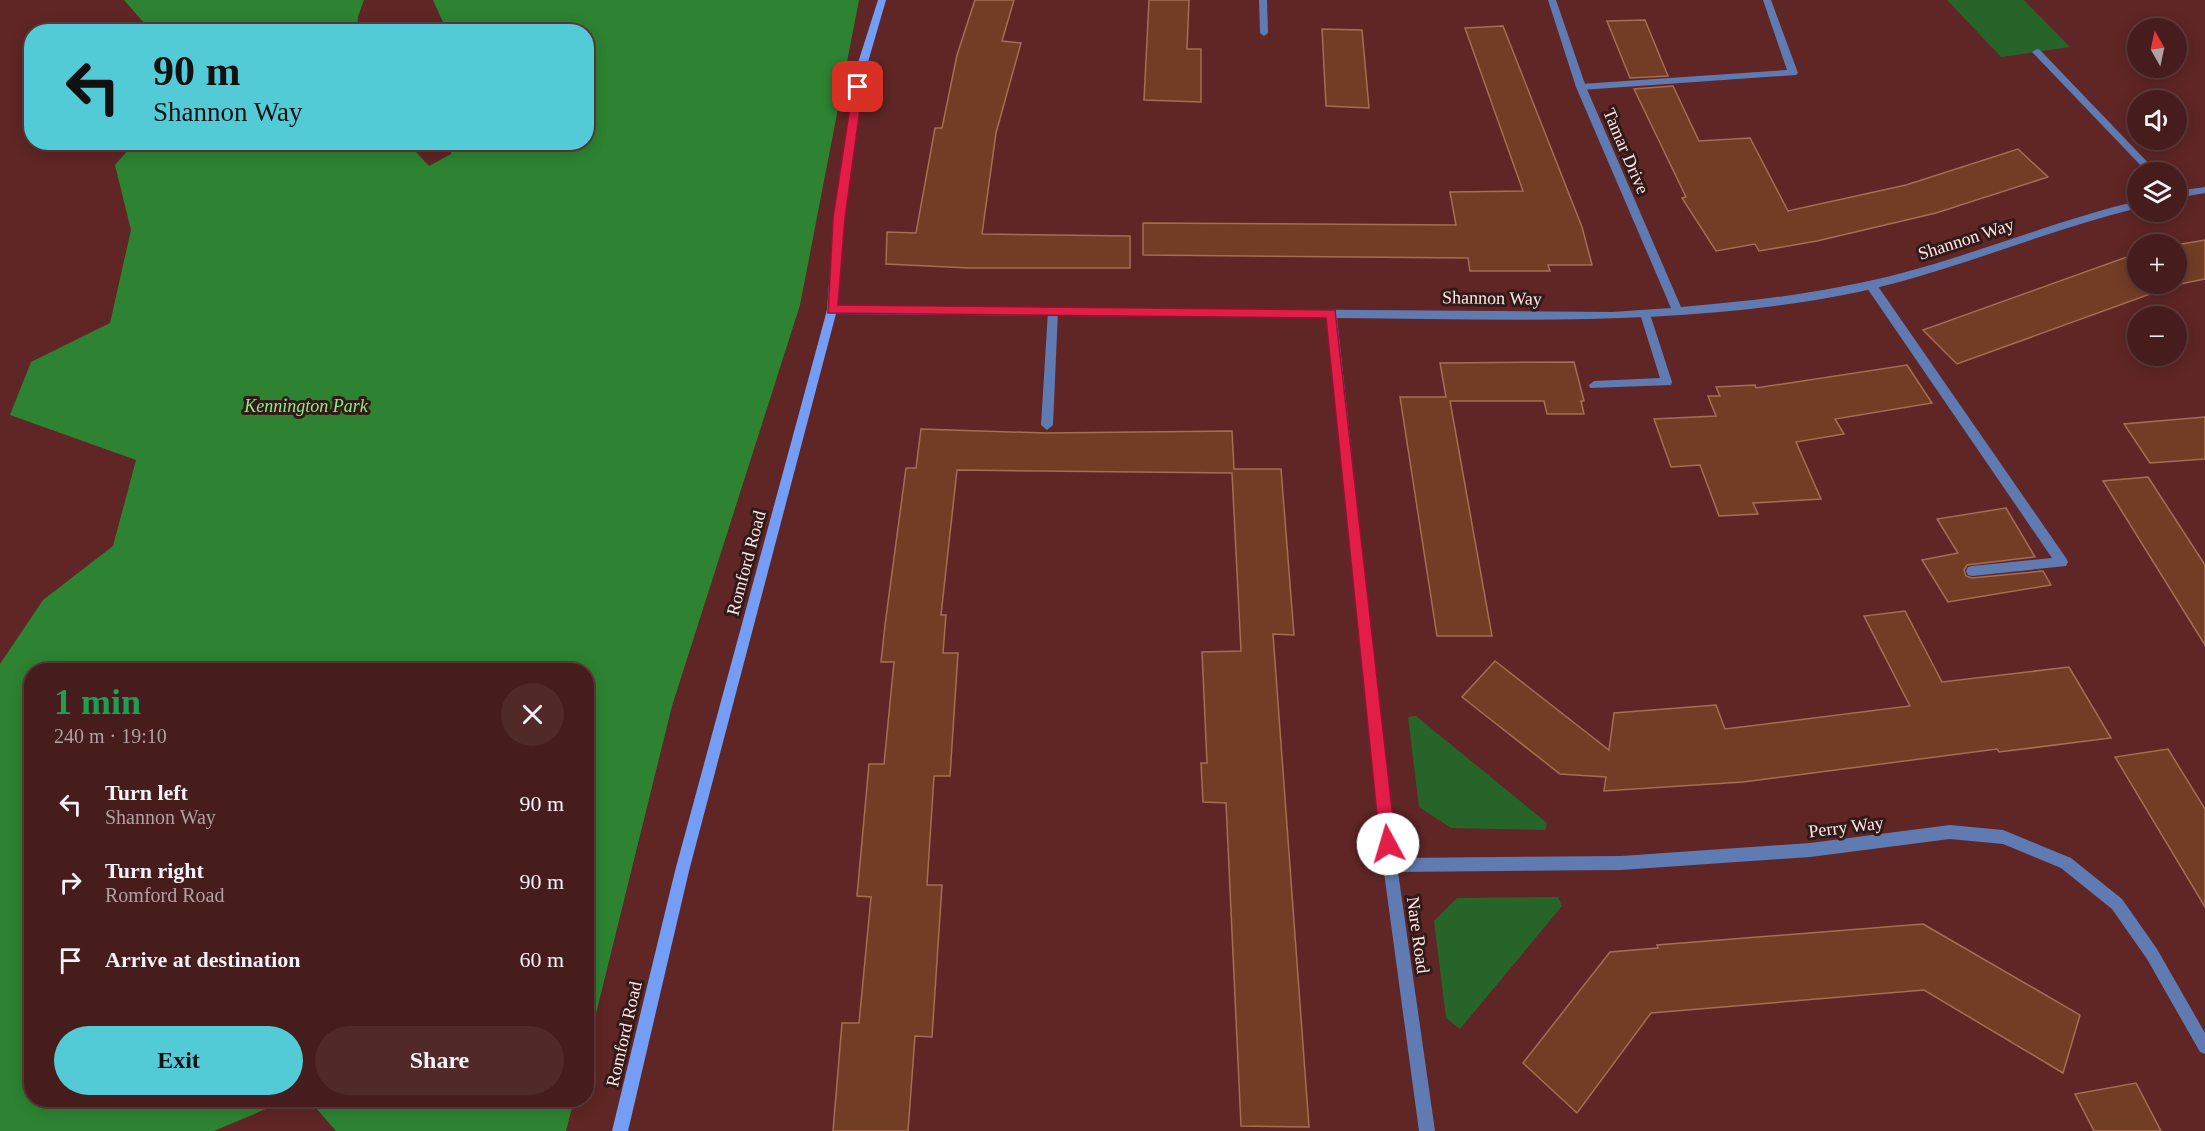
<!DOCTYPE html>
<html lang="en">
<head>
<meta charset="utf-8">
<style>
  body { margin:0; font-family:"Times New Roman",serif; background:#512929; color:#f1f3f6; height:100vh; display:flex; flex-direction:column; font-size:22px; white-space:nowrap }
  * { box-sizing:border-box; margin:0 }
  p { font-size:20px; color:#b0a1a3 }
  .icon { flex:none; width:33px; height:33px; fill:none; stroke:currentColor; stroke-width:2; stroke-linecap:round; stroke-linejoin:round }
  .map { position:relative; flex:1; overflow:hidden }
  .panel { position:absolute; left:24px; top:663px; width:570px; height:444px; display:flex; flex-direction:column; background:#471c1c; border-radius:24px; box-shadow:0 3px 15px #0003,0 0 0 2px #5f3a3b }
  .panel>* { flex:none }
  .hud { position:absolute; left:24px; top:24px; width:570px; height:126px; border-radius:24px; box-shadow:0 3px 15px #0003,0 0 0 2px #5f3a3b; background:#52cbd7; color:#111; overflow:hidden }
  .needle { width:39px; rotate:351deg }
  .fabs { position:absolute; left:2127px; top:18px; display:grid; gap:12px }
  .fabs a { display:grid; place-items:center; width:60px; height:60px; border-radius:50%; background:#471c1c; box-shadow:0 3px 15px #0003,0 0 0 2px #5f3a3b; font-size:30px }
  .pin { position:absolute; display:grid; place-items:center; width:51px; height:51px; color:#fff; margin:-26px; border-radius:12px; box-shadow:0 3px 9px #0006 }
  .me { position:absolute; width:66px; margin:-33px; rotate:354deg; stroke-linejoin:round; filter:drop-shadow(0 0 4px #0008) }
  .turn { display:flex; align-items:center; gap:21px; height:126px; padding:0 30px; font-size:27px }
  .turn .icon { width:78px; height:78px; stroke-width:2.5 }
  .turn b { display:block; font-size:42px; line-height:51px }
  .round { display:grid; place-items:center; flex:none; width:63px; height:63px; border-radius:32px; background:#512929 }
  .head { display:flex; align-items:center; justify-content:space-between; height:102px; padding:0 30px }
  h1 { font-size:36px; font-weight:600; line-height:45px; color:#1e9e55 }
  .action { display:flex; gap:12px; margin-top:auto; padding:12px 30px }
  .action a { flex:1; height:69px; border-radius:36px; background:#52cbd7; color:#111; font-size:24px; font-weight:600; line-height:69px; text-align:center }
  .action a+a { background:#512929; color:#f1f3f6 }
  ul { padding:0; list-style:none }
  li { display:flex; align-items:center; gap:18px; height:78px; padding:0 30px }
  li div { flex:1 }
  li b { display:block; font-size:22px }
  li em { font-style:normal }
  .map>svg:first-child { display:block }
  .green { fill:#27642a }
  .forest { fill:#2d8332 }
  .building { fill:#733d25; stroke:#a76d54; stroke-width:1.5 }
  .lines { fill:none; stroke-linecap:round; stroke-linejoin:round }
  .lane { fill:#607bb2; fill-rule:evenodd }
  .street { fill:#607bb2; fill-rule:evenodd }
  .secondary { fill:#749df5; fill-rule:evenodd }
  .route { fill:#e11d48; stroke:#92132f; stroke-width:1.5 }
  .labels { text-anchor:middle; dominant-baseline:central; stroke-width:6; stroke-linejoin:round; paint-order:stroke }
  .street-label { font-size:18px; fill:#fee8e5; stroke:#331a18 }
  .park-label { font-size:18px; font-style:italic; fill:#85f087; stroke:#331a18 }
</style>
</head>
<body>
<div class="map">
<svg width="2205" height="1131" viewBox="0 0 2205 1131">
  <rect width="100%" height="100%" fill="#5f2625"/>
  <path class="green" d="M 1947,0 L 2024,0 L 2070,47 L 2001,57 Z
    M 1416,716 L 1547,823 L 1545,830 L 1451,828 L 1419,807 L 1408,717 Z
    M 1558,897 L 1562,906 L 1460,1029 L 1446,1018 L 1434,921 L 1457,898 Z"/>
  <path class="forest" d="M 124,0 L 364,0 L 358,17 L 357,31 L 152,32 Z
    M 433,0 L 859,0 L 800,305 L 672,706 L 587,1050 L 586,670 L 32,670 L 32,1100 L 287,1100 L 214,1131 L 0,1131 L 0,664 L 43,600 L 113,546 L 136,460 L 10,415 L 31,362 L 110,323 L 131,230 L 115,165 L 134,143 L 408,143 L 429,166 L 451,154 L 451,143 L 586,142 L 586,32 L 447,31 Z
    M 309,1100 L 574,1100 L 566,1131 L 336,1131 Z"/>
  <path class="building" d="M 975,0 L 1014,0 L 1002,41 L 1021,43 L 996,133 L 982,234 L 1130,236 L 1130,268 L 969,268 L 886,264 L 887,232 L 916,233 L 935,128 L 942,128 L 957,55 Z
    M 1149,0 L 1189,0 L 1187,49 L 1201,49 L 1201,102 L 1144,100 Z
    M 1645,20 L 1668,76 L 1630,78 L 1607,21 Z
    M 1503,26 L 1582,227 L 1592,265 L 1548,265 L 1550,271 L 1470,271 L 1468,258 L 1143,255 L 1143,223 L 1456,225 L 1450,192 L 1523,191 L 1465,28 Z
    M 1322,29 L 1362,30 L 1369,108 L 1326,106 Z
    M 1673,86 L 1699,141 L 1750,138 L 1788,211 L 1906,185 L 2018,149 L 2048,177 L 1936,213 L 1817,241 L 1759,251 L 1755,244 L 1716,251 L 1682,198 L 1686,197 L 1634,89 Z
    M 2205,240 L 2205,279 L 2175,285 L 1957,364 L 1923,330 L 2138,253 L 2138,284 L 2176,284 L 2176,245 Z
    M 1574,362 L 1584,401 L 1581,401 L 1584,414 L 1547,414 L 1544,401 L 1450,401 L 1492,636 L 1437,636 L 1400,397 L 1446,397 L 1440,363 Z
    M 1907,365 L 1932,403 L 1835,419 L 1844,434 L 1796,442 L 1821,499 L 1753,503 L 1758,514 L 1719,516 L 1700,465 L 1671,467 L 1654,419 L 1716,416 L 1708,396 L 1720,396 L 1716,387 L 1755,385 L 1756,388 Z
    M 2205,417 L 2205,459 L 2150,463 L 2124,424 Z
    M 921,429 L 1045,433 L 1232,431 L 1234,469 L 1281,469 L 1294,635 L 1273,634 L 1309,1127 L 1241,1126 L 1226,803 L 1203,802 L 1201,763 L 1207,763 L 1202,652 L 1241,651 L 1232,473 L 957,470 L 941,615 L 946,615 L 943,653 L 958,653 L 950,776 L 934,776 L 927,885 L 942,885 L 932,1037 L 915,1036 L 908,1131 L 833,1131 L 842,1023 L 859,1023 L 871,897 L 857,896 L 869,764 L 884,764 L 894,662 L 881,662 L 885,625 L 906,468 L 916,468 Z
    M 2148,477 L 2205,565 L 2205,645 L 2103,481 Z
    M 2006,508 L 2035,557 L 1967,565 L 1964,570 L 1966,576 L 1972,578 L 2043,571 L 2051,585 L 1948,602 L 1922,560 L 1958,553 L 1937,519 Z
    M 1905,611 L 1942,682 L 2069,667 L 2111,738 L 1999,752 L 1997,749 L 1743,782 L 1604,791 L 1606,777 L 1560,774 L 1462,697 L 1495,661 L 1609,750 L 1614,713 L 1716,705 L 1725,729 L 1910,706 L 1864,616 Z
    M 2168,749 L 2205,809 L 2205,907 L 2115,757 Z
    M 1923,924 L 2080,1015 L 2063,1073 L 1924,990 L 1651,1013 L 1577,1113 L 1523,1063 L 1610,952 L 1658,948 L 1657,945 Z
    M 2136,1083 L 2161,1131 L 2094,1131 L 2075,1094 Z"/>
  <g class="lines">
    <path class="lane" d="M 1763,0 L 1771,0 L 1798,73 L 1796,75 L 1581,90 L 1576,87 L 1581,84 L 1787,70 Z
      M 1871,281 L 1875,282 L 2066,558 L 2068,562 L 2066,566 L 1972,576 L 1968,575 L 1966,571 L 1968,567 L 1972,566 L 2052,558 L 1867,288 L 1866,285 L 1867,282 Z
      M 1053,307 L 1058,311 L 1053,425 L 1047,430 L 1041,425 L 1048,311 Z
      M 1645,310 L 1650,314 L 1672,382 L 1671,385 L 1590,388 L 1589,385 L 1594,381 L 1660,378 L 1640,314 Z"/>
    <path class="street" d="M 1259,0 L 1267,0 L 1268,33 L 1264,36 L 1260,33 Z
      M 1548,0 L 1556,0 L 1586,87 L 1681,307 C 1756,301 1829,292 1902,273 C 1982,252 2057,220 2138,201 L 2138,208 C 2036,233 1941,277 1838,296 C 1673,327 1504,319 1337,318 L 1396,858 L 1621,856 L 1810,843 L 1950,825 L 2003,830 L 2071,858 L 2122,899 L 2157,949 L 2205,1033 L 2205,1054 L 2200,1052 L 2147,959 L 2112,909 L 2061,868 L 2003,844 L 1950,839 L 1810,857 L 1621,870 L 1398,872 L 1435,1131 L 1419,1131 L 1383,865 L 1326,318 L 832,314 L 827,310 L 832,306 L 1612,312 L 1671,308 L 1576,87 Z
      M 2037,49 L 2040,50 L 2157,172 L 2147,172 L 2034,54 L 2032,52 Z
      M 2205,187 L 2205,193 L 2176,198 L 2176,191 Z"/>
    <path class="secondary" d="M 878,0 L 886,0 L 866,69 L 844,218 L 837,310 L 689,871 L 628,1131 L 612,1131 L 675,871 L 827,310 L 834,218 L 856,69 Z"/>
  </g>
  <path class="route" d="M 858,84 L 863,87 L 845,218 L 838,305 L 1335,310 L 1396,844 L 1393,849 L 1388,852 L 1382,849 L 1380,844 L 1326,318 L 828,313 L 833,218 L 853,87 Z"/>
  <g class="labels">
    <g class="street-label">
      <text transform="translate(1626 151) rotate(67)">Tamar Drive</text>
      <text transform="translate(1966 239) rotate(-18)">Shannon Way</text>
      <text transform="translate(1492 298) rotate(1)">Shannon Way</text>
      <text transform="translate(746 563) rotate(-75)">Romford Road</text>
      <text transform="translate(1846 827) rotate(-7)">Perry Way</text>
      <text transform="translate(1418 935) rotate(82)">Nare Road</text>
      <text transform="translate(624 1034) rotate(-77)">Romford Road</text>
    </g>
    <g class="park-label">
      <text x="306" y="406">Kennington Park</text>
    </g>
  </g>
</svg>
<div class="fabs">
<a><svg class="needle" viewBox="-14 -14 28 28"><path d="M0-13l5 13h-10z" fill="#e53935"/><path d="M0 13l5-13h-10z" fill="#b0a1a3"/></svg></a>
<a><svg class="icon" aria-label="sound" viewBox="0 0 24 24"><path d="M4 9h4l5-4v14l-5-4H4zM17 9q2 3 0 6"/></svg></a>
<a><svg class="icon" aria-label="layers" viewBox="0 0 24 24"><path d="M12 4l9 5-9 5-9-5zM3 14l9 5 9-5"/></svg></a>
<a>+</a>
<a>−</a>
</div>
<div class="pin" style="left:858px;top:87px;background:#d93025"><svg class="icon" aria-label="arrive" viewBox="0 0 24 24"><path d="M6 21V4h12l-3 4 3 4H6"/></svg></div>
<svg class="me" style="left:1388px;top:844px" viewBox="-20 -20 40 40"><circle r="19" fill="#fff"/><path d="M0-13L10 11 0 6-10 11z" fill="#e11d48"/></svg>
<div class="hud">
<div class="turn"><svg class="icon" aria-label="left" viewBox="0 0 24 24"><path d="M17 20v-9H6M10 6l-5 5 5 5"/></svg><div><b>90 m</b>Shannon Way</div></div>
</div>
<section class="panel">
<div class="head"><div><h1>1 min</h1><p>240 m · 19:10</p></div><a class="round"><svg class="icon" aria-label="close" viewBox="0 0 24 24"><path d="M6 6l12 12M18 6L6 18"/></svg></a></div>
<ul>
<li><svg class="icon" aria-label="left" viewBox="0 0 24 24"><path d="M17 20v-9H6M10 6l-5 5 5 5"/></svg><div><b>Turn left</b><p>Shannon Way</p></div><em>90 m</em></li>
<li><svg class="icon" aria-label="right" viewBox="0 0 24 24"><path d="M7 20v-9h11M14 6l5 5-5 5"/></svg><div><b>Turn right</b><p>Romford Road</p></div><em>90 m</em></li>
<li><svg class="icon" aria-label="arrive" viewBox="0 0 24 24"><path d="M6 21V4h12l-3 4 3 4H6"/></svg><div><b>Arrive at destination</b></div><em>60 m</em></li>
</ul>
<div class="action"><a>Exit</a><a>Share</a></div>
</section>
</div>
</body>
</html>
